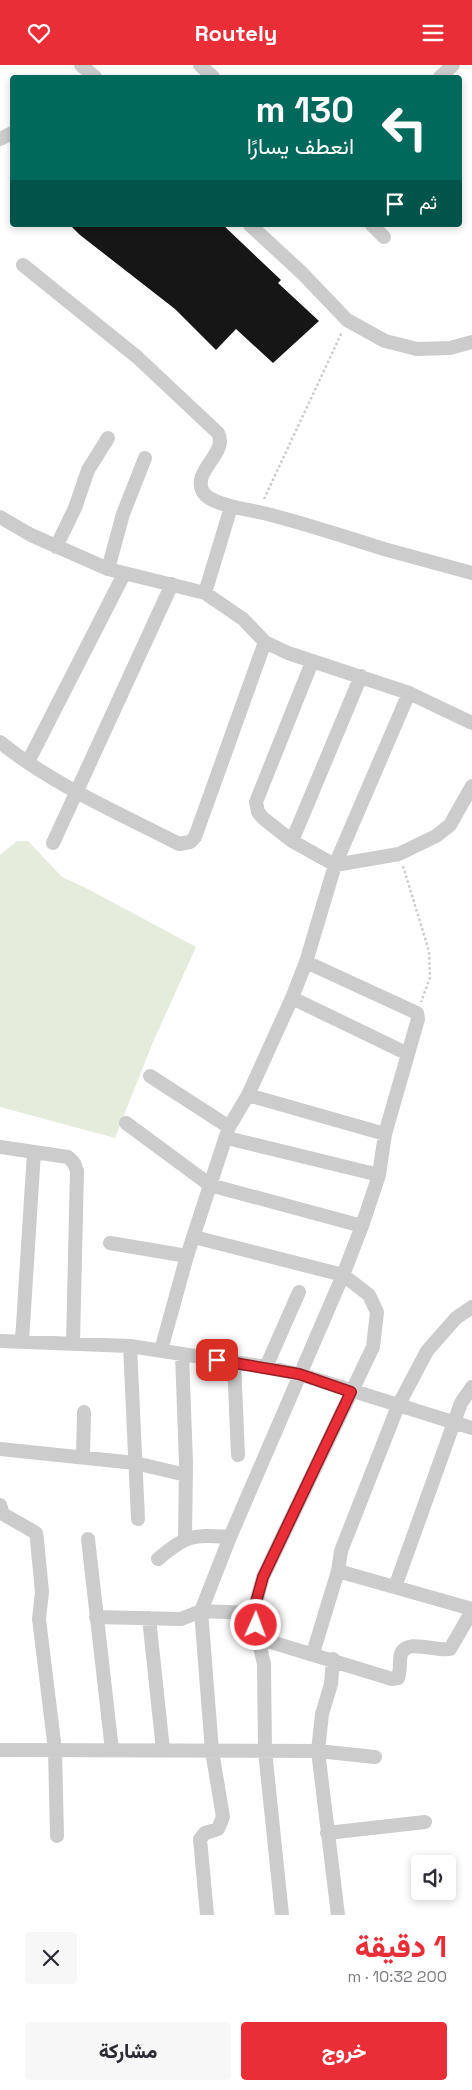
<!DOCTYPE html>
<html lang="ar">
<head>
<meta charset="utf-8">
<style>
  body { margin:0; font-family:"Space Grotesk",Vazirmatn,sans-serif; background:#f7f7f7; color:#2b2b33; direction:rtl; height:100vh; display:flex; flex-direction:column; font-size:19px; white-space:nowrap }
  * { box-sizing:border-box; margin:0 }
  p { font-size:16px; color:#7c7c81 }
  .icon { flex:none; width:28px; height:28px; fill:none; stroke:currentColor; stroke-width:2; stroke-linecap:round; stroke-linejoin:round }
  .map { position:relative; height:1850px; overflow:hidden; direction:ltr }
  .details { display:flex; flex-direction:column; background:#fff; flex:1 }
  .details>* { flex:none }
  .hud { position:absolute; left:10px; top:10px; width:452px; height:152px; border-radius:5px; box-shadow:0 2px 8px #0003; direction:rtl; background:#00695c; color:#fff; overflow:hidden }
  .fabs { position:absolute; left:411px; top:1790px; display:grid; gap:10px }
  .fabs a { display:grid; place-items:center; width:45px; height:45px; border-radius:5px; background:#fff; box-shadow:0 2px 8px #0003; font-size:25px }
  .pin { position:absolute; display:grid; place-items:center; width:42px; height:42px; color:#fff; margin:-21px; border-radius:10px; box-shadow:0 2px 8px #0006 }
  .me { position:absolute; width:55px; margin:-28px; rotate:2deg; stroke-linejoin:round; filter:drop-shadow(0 0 4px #0008) }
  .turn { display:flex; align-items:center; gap:18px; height:105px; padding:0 25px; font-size:22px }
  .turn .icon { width:65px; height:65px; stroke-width:2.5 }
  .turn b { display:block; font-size:35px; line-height:42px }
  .then { display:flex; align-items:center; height:48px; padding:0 25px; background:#0003; gap:10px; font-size:19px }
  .round { display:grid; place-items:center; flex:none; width:52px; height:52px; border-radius:5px; background:#f7f7f7 }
  .overview { display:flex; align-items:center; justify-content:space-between; height:85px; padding:0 25px }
  h1 { font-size:30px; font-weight:800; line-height:38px; color:#e92e38 }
  .cta { display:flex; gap:10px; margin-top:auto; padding:10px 25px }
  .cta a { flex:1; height:58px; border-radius:5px; background:#e92e38; color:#fff; font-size:20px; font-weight:800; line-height:58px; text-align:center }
  .cta a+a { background:#f7f7f7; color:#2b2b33 }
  header { display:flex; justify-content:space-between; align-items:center; height:65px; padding:0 25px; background:#e92e38; color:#fff; font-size:22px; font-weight:800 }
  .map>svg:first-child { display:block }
  .green { fill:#e5ecdc }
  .building { fill:#161616 }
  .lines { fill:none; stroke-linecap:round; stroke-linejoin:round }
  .path { stroke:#ccc; stroke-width:2.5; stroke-dasharray:2.5 2.5; stroke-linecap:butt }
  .minor { stroke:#ccc; stroke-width:14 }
  .route-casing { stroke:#971e24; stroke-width:12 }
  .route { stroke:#e92e38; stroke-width:9 }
</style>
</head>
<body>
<header><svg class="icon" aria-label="menu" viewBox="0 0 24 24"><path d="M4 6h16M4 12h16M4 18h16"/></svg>Routely<svg class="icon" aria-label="heart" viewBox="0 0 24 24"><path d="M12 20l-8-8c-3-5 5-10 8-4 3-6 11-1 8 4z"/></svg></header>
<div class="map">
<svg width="472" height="1850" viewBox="0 0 472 1850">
  <rect width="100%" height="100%" fill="#fff"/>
  <path class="green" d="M 17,776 L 28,776 L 62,812 L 86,823 L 196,882 L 153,977 L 115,1073 L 0,1042 L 0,790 Z"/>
  <path class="building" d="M 70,160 L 223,160 L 281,215 L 278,218 L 319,256 L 273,298 L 236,264 L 216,285 L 175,244 L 80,170 Z"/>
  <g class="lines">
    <path class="path" d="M 264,434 L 342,267
      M 403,801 L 429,886 L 430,913 L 421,937"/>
    <path class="minor" d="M 81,0 L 95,12
      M 200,0 L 213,12
      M 440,12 L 453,0
      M 0,74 L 12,68
      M 250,160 L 302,208 L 347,255 L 385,276 L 417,284 L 450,283 L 472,277
      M 372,160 L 384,172
      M 23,200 L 137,292 L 218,368 C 229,388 191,406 203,427 C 211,440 245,444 259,447 C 301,457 342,471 384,484 C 413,492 443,500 472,508
      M 0,452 L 31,470 L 108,504 L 205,528 L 243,554 L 265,577 L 288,588 L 409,628 L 472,658
      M 56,482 L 75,443 L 88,405 L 108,373
      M 108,504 L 123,449 L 145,393
      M 205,528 L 231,442
      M 312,597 L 256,737 L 258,747 L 263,753 L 292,776 L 335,800 L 399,789 L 436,771 L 450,760 L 472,721
      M 0,677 C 53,720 119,748 179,779 L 190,777 L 195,772 L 265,577
      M 28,697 L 124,509
      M 292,776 L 361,611
      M 53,778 L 172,519
      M 292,933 L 408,989
      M 150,1011 L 229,1062
      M 248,1030 L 385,1069
      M 126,1058 L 210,1120 L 362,1161
      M 227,1073 L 379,1110
      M 0,1082 L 68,1092 L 74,1098 L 77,1106 L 73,1278
      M 194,1172 L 343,1210 L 369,1230 L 377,1247 L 373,1282 L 263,1512 L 253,1548 L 258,1573 L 392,1614 L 398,1613 C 401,1605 399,1596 401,1589 C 407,1573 437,1587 450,1584 L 472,1546
      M 110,1178 L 187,1191
      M 0,1276 L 130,1281 L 266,1302 L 299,1309 L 472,1363
      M 22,1276 L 34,1087
      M 130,1281 L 138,1454
      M 161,1285 L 187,1191 L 229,1062 L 248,1030 L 292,933 L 306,897 L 335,800 L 409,628
      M 182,1289 L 186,1398 L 185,1474
      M 234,1297 L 238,1390
      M 266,1302 L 299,1227
      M 0,1384 L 135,1398 L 186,1410
      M 83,1392 L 84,1347
      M 0,1440 L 3,1449 L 36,1468 L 37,1475 L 42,1527 L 39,1554 L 55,1685 L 57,1771
      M 88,1474 L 112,1685
      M 158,1494 C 188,1469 192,1470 230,1472
      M 338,1506 L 472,1544
      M 395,1522 L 461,1338 L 472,1322
      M 96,1552 L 181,1554 L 201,1546 L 253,1548
      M 149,1553 L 163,1685
      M 258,1573 L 264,1599 L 265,1686 L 282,1850
      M 313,1588 L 338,1506 L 341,1486 L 398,1341 L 427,1286 L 456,1253 L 472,1242
      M 333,1594 L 331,1619 L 322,1649 L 318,1686 L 338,1850
      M 0,1685 L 318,1686 L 375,1692
      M 327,1768 L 425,1757
      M 207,1850 L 200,1774 L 205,1768 L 218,1764 L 223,1752 L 212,1686 L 201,1546 L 230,1472 L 343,1210 L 362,1161 L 379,1110 L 385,1069 L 418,954 L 417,948 L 306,897"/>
  </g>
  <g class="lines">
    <defs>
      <path id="route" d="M 217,1295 L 299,1309 L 351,1327 L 263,1512 L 253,1548 L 256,1560"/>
    </defs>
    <use href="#route" class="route-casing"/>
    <use href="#route" class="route"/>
  </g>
</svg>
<div class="fabs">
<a><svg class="icon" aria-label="sound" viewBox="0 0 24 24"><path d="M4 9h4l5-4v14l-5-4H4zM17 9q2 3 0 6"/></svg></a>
</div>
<div class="pin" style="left:217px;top:1295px;background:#d93025"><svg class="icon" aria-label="arrive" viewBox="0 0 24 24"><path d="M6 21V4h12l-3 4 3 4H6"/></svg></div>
<svg class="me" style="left:256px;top:1560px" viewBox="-20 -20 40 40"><circle r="17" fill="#e92e38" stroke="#fff" stroke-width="3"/><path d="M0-11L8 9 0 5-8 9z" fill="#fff"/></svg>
<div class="hud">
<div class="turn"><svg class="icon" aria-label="left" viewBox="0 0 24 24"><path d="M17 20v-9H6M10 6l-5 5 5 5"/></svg><div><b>130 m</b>انعطف يسارًا</div></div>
<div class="then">ثم<svg class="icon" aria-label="arrive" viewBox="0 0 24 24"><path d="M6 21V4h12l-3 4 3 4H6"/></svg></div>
</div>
</div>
<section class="details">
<div class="overview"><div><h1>1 دقيقة</h1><p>200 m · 10:32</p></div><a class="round"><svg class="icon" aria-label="close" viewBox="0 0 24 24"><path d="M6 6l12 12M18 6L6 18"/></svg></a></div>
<div class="cta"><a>خروج</a><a>مشاركة</a></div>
</section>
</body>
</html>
